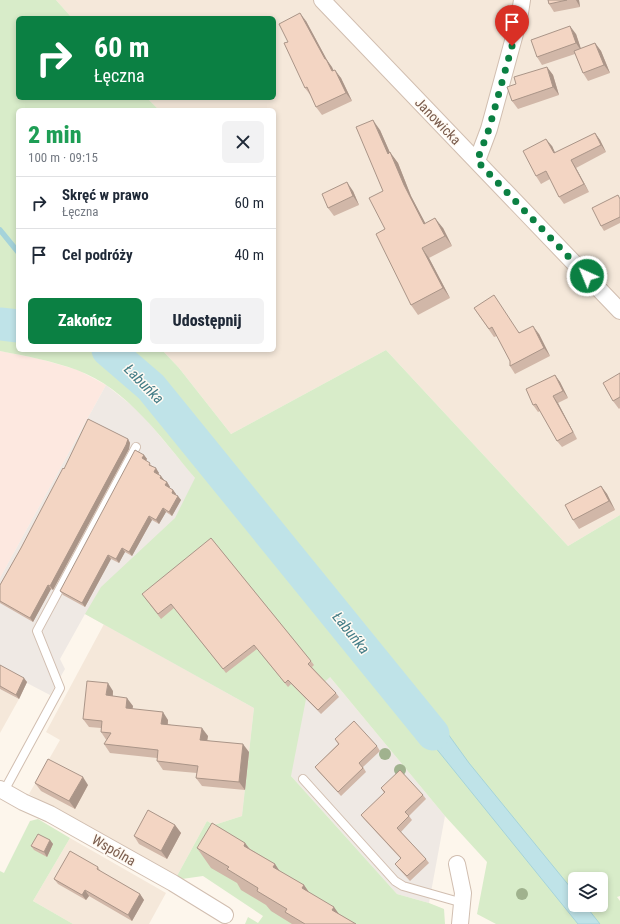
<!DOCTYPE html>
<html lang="pl">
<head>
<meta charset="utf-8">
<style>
  body { margin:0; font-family:"Roboto Condensed",sans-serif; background:#f2f2f3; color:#1f2937; height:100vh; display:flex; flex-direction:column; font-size:15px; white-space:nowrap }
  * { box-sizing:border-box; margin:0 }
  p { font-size:13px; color:#747a83 }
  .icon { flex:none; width:22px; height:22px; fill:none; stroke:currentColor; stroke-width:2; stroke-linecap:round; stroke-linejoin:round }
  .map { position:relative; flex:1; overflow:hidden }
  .details { position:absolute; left:16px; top:108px; width:260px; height:244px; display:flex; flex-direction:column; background:#fff; border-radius:6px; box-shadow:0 2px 6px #0003 }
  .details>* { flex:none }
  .banner { position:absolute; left:16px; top:16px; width:260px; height:84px; border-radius:6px; box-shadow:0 2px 6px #0003; background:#0b8043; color:#fff; overflow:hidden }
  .controls { position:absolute; left:568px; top:872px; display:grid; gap:8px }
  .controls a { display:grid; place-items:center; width:40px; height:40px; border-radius:6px; background:#fff; box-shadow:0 2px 6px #0003; font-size:20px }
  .pin { position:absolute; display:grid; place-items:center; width:34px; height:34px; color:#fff; margin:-41px -17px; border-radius:50% 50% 50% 0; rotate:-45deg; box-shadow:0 0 4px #0007 }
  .pin .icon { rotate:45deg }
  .me { position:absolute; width:44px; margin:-22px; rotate:316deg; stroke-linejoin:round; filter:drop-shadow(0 0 3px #0008) }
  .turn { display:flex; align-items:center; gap:14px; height:84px; padding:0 12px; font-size:18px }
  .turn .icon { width:52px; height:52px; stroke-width:2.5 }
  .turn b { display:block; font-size:28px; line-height:34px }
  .round { display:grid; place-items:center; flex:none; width:42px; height:42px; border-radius:6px; background:#f2f2f3 }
  .summary { display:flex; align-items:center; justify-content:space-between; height:68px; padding:0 12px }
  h1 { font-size:24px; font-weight:800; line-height:30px; color:#1e9e55 }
  .primary-button { display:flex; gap:8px; margin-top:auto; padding:8px 12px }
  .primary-button a { flex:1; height:46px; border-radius:6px; background:#0b8043; color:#fff; font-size:16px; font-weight:800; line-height:46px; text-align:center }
  .primary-button a+a { background:#f2f2f3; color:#1f2937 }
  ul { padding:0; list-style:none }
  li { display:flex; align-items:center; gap:12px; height:52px; padding:0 12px; border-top:1px solid #e0e1e3 }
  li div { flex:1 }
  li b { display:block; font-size:15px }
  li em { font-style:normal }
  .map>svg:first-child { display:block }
  .residential { fill:#f5e8da }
  .commercial { fill:#fde8e0 }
  .industrial { fill:#efe9e4 }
  .green { fill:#d8ecc9; fill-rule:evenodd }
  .water { fill:#bfe3e8; stroke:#a5d3da }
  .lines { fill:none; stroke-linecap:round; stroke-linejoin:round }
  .stream { stroke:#a5d3da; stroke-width:5.5 }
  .river { stroke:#bfe3e8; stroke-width:33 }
  .lane-casing { stroke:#d1beb0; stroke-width:10 }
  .street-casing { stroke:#d1beb0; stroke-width:18 }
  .lane { stroke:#fff; stroke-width:8 }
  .street { stroke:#fff; stroke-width:16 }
  .tree { fill:#a0b28e }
  .wall { fill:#d1b7a8 }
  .shaded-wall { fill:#aa9588 }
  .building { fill:#f3d5c3; stroke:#aa9588 }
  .route { stroke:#0b8043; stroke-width:7; stroke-dasharray:0 12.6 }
  .labels { text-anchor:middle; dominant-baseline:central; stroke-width:3; stroke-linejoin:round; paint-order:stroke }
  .street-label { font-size:14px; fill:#7a5c4d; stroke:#fffaf3 }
  .water-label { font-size:15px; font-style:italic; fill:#437c86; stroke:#fffaf3 }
</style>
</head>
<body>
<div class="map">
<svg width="620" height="924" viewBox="0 0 620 924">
  <rect width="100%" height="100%" fill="#fdf6ec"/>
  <path class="residential" d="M 56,0 L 620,0 L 620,515 L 568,546 L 386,350 L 231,434 L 179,368 L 162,350 L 274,350 L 274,110 L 159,110 L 147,98 L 274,98 L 274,18 L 72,18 Z
    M 104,624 L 254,708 L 242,816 L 214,825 L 207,821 L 177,876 L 29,794 L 60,740 L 46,732 Z
    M 0,689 L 19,699 L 0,733 Z
    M 70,838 L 166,893 L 149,924 L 73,924 L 33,901 Z"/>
  <path class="commercial" d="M 0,351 L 40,359 L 78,370 L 106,385 L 0,578 Z"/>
  <path class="industrial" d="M 106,385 L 140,412 L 195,478 L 330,677 L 445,816 L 429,903 L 397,894 L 291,776 L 242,816 L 254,708 L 85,614 L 60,659 L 65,669 L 50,695 L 27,683 L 19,699 L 0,689 L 0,578 Z"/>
  <path class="green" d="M 0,0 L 56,0 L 72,18 L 18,18 L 18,98 L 147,98 L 159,110 L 18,110 L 18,350 L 162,350 L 179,368 L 231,434 L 386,350 L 568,546 L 620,515 L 620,896 L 617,897 L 620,901 L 620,924 L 496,924 L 477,914 L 487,862 L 445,816 L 330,677 L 306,699 L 291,776 L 397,894 L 429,903 L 444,909 L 445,924 L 245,924 L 248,917 L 258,923 L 263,916 L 203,876 L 182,879 L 177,876 L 207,821 L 214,825 L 242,816 L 254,708 L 85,614 L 101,587 L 175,518 L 195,478 C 161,438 128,389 77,370 C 52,361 26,356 0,351 ZM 575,879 L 601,879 L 601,905 L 575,905 Z
    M 38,819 L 70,838 L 33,901 L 73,924 L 0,924 L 0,871 L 4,873 L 30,821 Z"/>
  <path class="water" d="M 413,691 L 435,716 L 469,763 L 575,893 L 575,905 L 585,905 L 600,924 L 578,924 L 431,742 L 418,733 L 408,717 L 398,704 Z"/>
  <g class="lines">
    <path class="stream" d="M 0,230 L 18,252"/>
    <path class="river" d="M 0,324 L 18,326
      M 108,350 L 151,387 L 433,734"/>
    <defs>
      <path id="lane" d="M 303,779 L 395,881 L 403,886 L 463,903
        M 4,791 L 60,688 L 37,631 L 136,447"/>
      <path id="street" d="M 322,0 L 620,311
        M 477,161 L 489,129 L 519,19 L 522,0
        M 0,789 L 23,802 L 50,814 L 173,883 L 225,915
        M 457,864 L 463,893 L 460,924"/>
    </defs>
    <use href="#lane" class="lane-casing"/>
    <use href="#street" class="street-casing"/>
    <use href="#lane" class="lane"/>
    <use href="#street" class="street"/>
  </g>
  <g class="tree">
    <circle cx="385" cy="754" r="6"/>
    <circle cx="400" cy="770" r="6"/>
    <circle cx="522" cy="894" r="6"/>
  </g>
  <path class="wall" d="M 548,0 L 579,0 L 580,7 L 554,12 L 549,4 Z
    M 306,21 L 327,60 L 333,71 L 341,78 L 352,101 L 322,115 L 316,107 L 311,96 L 305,88 L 288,42 Z
    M 576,34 L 581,49 L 595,43 L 601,51 L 610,73 L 588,81 L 583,73 L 575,54 L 542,65 L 537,57 Z
    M 547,67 L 553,75 L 559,95 L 518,109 L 512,101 L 516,84 Z
    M 380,130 L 390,153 L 398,163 L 411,196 L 425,223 L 443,228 L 452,246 L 429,258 L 450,298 L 418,315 L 411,305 L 385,229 Z
    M 595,133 L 600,140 L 606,152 L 576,168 L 589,192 L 564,204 L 559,197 L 550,179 L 541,184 L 536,176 L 552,146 L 555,153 Z
    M 353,191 L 359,205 L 334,216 L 328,208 Z
    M 620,198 L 620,223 L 604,231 L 601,226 Z
    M 474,308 L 519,332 L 539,334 L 550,356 L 515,374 L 510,366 L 510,361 L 497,336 L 494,337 Z
    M 620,373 L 620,408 L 619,409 L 613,401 Z
    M 555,375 L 560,382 L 568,398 L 558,403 L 577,439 L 562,447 L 557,441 L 540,411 L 538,412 L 533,405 Z
    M 128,439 L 130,443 L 129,449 L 53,590 L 51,589 L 33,622 L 0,603 L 0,585 L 21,548 L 64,469 Z
    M 144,455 L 147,459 L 146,460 L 159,473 L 158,474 L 164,480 L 164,481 L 167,482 L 170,487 L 169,488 L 173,490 L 176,494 L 176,495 L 181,500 L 172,516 L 166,512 L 159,524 L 152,520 L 132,556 L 125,552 L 119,563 L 111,559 L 85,607 L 63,595 L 60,591 Z
    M 601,486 L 607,494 L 615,510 L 579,529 L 573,520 Z
    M 211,538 L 311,661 L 314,665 L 312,667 L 336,693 L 339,697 L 321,714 L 291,684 L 288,687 L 257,649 L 226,673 L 174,608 L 161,619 L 145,598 Z
    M 0,665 L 27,682 L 19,699 L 0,689 Z
    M 113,691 L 113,696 L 133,706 L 132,709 L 168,720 L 168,724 L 208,736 L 207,740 L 249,752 L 245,790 L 202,786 L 196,778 L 197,773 L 163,770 L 157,761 L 157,758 L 110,753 L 104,744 L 107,741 L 101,732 L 101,728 L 89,727 L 83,719 Z
    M 335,739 L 377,746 L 380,751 L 363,767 L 366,772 L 341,796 L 318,771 L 315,767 L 338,744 Z
    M 35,783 L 88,785 L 75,809 L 41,791 Z
    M 381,788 L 423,795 L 426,799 L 409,816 L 412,820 L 401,832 L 426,859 L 429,863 L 410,881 L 398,868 L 395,864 L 401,859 L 364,819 L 361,815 L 384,793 Z
    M 175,825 L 181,833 L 167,859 L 139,844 L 134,836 Z
    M 50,840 L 53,844 L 47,857 L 34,850 L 31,846 Z
    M 245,843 L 250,849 L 275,864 L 279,871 L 304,885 L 309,892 L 339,914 L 356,924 L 292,924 L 271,911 L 266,905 L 241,890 L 237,883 L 211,868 L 197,848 Z
    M 98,867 L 101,872 L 140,894 L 144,900 L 132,921 L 89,896 L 86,900 L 58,884 L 54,879 Z"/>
  <path class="shaded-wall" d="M 576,0 L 579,0 L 580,7 Z
    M 300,13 L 306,21 L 327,60 L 332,67 L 338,80 L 325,59 Z
    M 570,26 L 576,34 L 582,52 L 576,43 Z
    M 595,43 L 601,51 L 610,73 L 604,65 Z
    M 547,67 L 553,75 L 559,95 L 553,87 Z
    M 335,70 L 341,78 L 352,101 L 346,93 Z
    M 373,120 L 380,130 L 395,164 L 388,154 Z
    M 595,133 L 600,140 L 606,152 L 601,145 Z
    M 546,139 L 552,146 L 559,161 L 554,153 Z
    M 390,152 L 398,163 L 411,196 L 431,234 L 424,224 L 404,185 Z
    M 571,160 L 576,168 L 589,192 L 584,184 Z
    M 347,182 L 353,191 L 359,205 L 353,196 Z
    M 435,218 L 443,228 L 452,246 L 445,236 Z
    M 422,248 L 429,258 L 450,298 L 443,288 Z
    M 533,326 L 539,334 L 550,356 L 544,348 Z
    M 555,375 L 560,382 L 568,398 L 563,391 Z
    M 553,396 L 558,403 L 577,439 L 573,432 Z
    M 128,439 L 130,443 L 129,449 L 53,590 L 50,586 Z
    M 144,455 L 147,459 L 145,462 L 142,458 Z
    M 156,468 L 159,473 L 157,476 L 154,472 Z
    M 161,476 L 164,480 L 163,483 L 160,478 Z
    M 167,482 L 170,487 L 168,489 L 165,485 Z
    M 601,486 L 607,494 L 615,510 L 609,501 Z
    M 173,490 L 176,494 L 175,497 L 172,493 Z
    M 178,496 L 181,500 L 172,516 L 169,512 Z
    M 163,508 L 166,512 L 159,524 L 156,520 Z
    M 149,516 L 152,520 L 132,556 L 129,552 Z
    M 122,548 L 125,552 L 119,563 L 116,559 Z
    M 108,555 L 111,559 L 85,607 L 82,603 Z
    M 48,585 L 51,589 L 33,622 L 30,618 Z
    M 24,678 L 27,682 L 19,699 L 16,695 Z
    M 108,683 L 113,691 L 112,704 L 106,695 Z
    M 127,698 L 133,706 L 131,717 L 126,708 Z
    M 163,712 L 168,720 L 167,732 L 161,724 Z
    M 202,728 L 208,736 L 206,748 L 200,740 Z
    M 243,744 L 249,752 L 245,790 L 239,782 Z
    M 83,777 L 88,785 L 75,809 L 69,801 Z
    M 175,825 L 181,833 L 167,859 L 161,851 Z
    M 50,840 L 53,844 L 47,857 L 44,852 Z
    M 245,843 L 260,863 L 244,846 Z
    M 275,864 L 289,885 L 273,867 Z
    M 304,885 L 318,906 L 302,888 Z
    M 85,890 L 89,896 L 86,900 L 82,895 Z
    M 140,894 L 144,900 L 132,921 L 128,915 Z
    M 334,907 L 346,924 L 332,910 Z"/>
  <path class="building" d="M 548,0 L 567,0 L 549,4 Z
    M 300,13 L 325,59 L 326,59 L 332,71 L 335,70 L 346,93 L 316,107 L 307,87 L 305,88 L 284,43 L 288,42 L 279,24 Z
    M 570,26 L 576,43 L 537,57 L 531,40 Z
    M 595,43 L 604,65 L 583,73 L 574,51 Z
    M 547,67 L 553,87 L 512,101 L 507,87 L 516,84 L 514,77 Z
    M 373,120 L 388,154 L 390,152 L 404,185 L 424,224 L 435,218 L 445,236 L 422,248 L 443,288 L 411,305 L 376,234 L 385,229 L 369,198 L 383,191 L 356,127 Z
    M 595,133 L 601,145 L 571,160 L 584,184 L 559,197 L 546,171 L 536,176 L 523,151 L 546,139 L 554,153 Z
    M 347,182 L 353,196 L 328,208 L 322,194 Z
    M 618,195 L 620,199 L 620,217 L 601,226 L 592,208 Z
    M 494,295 L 519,333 L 533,326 L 544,348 L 510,366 L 510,361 L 492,327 L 489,329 L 474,308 Z
    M 620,373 L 620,397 L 613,401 L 603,383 Z
    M 555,375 L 563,391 L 553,396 L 573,432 L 557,441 L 536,404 L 533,405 L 526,389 Z
    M 88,419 L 128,439 L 126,445 L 50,586 L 48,585 L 30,618 L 0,601 L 0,585 L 21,548 L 63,468 L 64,469 Z
    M 135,450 L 144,455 L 142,458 L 150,463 L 149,465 L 156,468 L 154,472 L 161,476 L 160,478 L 167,482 L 165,485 L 173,490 L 172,493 L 178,496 L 169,512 L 163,508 L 156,520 L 149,516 L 129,552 L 122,548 L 116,559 L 108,555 L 82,603 L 60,591 Z
    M 601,486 L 609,501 L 573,520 L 565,505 Z
    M 211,538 L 311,661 L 308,664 L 336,693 L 318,710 L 288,680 L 285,683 L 254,645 L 223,669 L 171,604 L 158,614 L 142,594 Z
    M 0,665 L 24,678 L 16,695 L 0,686 Z
    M 87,681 L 108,683 L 106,695 L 127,698 L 126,708 L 163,712 L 161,724 L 202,728 L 200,740 L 243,744 L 239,782 L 196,778 L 198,766 L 157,761 L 158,750 L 104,744 L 111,733 L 101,732 L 102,721 L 83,719 Z
    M 354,721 L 377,746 L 359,763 L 363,768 L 338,792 L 315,767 L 339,744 L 335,739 Z
    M 48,759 L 83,777 L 69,801 L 35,783 Z
    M 400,770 L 423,795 L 405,812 L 409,816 L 397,828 L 426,859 L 407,876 L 395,864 L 401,858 L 361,815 L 385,792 L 381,788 Z
    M 148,810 L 175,825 L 161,851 L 134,836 Z
    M 212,823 L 245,843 L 244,846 L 275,864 L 273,867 L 304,885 L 302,888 L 334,907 L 332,910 L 356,924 L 305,924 L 285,912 L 287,909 L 257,891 L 258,888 L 227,869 L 229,867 L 197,848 Z
    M 38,834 L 50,840 L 44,852 L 31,846 Z
    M 70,851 L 98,867 L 97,869 L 140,894 L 128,915 L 85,890 L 82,895 L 54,879 Z"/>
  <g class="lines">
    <path class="route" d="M 512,46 L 489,129 L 477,161 L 587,276"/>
  </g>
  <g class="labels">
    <g class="street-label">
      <text transform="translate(438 121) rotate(46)">Janowicka</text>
      <text transform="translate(114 850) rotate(30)">Wspólna</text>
    </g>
    <g class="water-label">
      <text transform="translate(144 384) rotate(45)">Łabuńka</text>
      <text transform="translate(351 633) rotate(51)">Łabuńka</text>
    </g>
  </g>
</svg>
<div class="controls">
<a><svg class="icon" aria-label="layers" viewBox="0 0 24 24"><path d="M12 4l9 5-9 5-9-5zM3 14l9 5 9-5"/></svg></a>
</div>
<div class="pin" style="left:512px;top:46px;background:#d93025"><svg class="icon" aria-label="arrive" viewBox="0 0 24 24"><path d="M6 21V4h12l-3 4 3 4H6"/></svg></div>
<svg class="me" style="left:587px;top:276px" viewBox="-20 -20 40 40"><circle r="17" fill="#0b8043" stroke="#fff" stroke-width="3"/><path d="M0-11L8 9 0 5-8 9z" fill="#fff"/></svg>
<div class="banner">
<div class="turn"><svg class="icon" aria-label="right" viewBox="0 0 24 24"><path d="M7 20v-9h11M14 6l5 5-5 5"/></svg><div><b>60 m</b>Łęczna</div></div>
</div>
<section class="details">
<div class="summary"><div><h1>2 min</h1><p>100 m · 09:15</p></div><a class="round"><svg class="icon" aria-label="close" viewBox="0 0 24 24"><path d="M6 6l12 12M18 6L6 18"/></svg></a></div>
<ul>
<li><svg class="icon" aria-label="right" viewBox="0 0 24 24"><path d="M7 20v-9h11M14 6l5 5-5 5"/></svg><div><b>Skręć w prawo</b><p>Łęczna</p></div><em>60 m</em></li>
<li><svg class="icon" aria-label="arrive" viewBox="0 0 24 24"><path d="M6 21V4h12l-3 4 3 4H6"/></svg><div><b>Cel podróży</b></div><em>40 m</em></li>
</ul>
<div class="primary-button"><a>Zakończ</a><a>Udostępnij</a></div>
</section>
</div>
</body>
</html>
